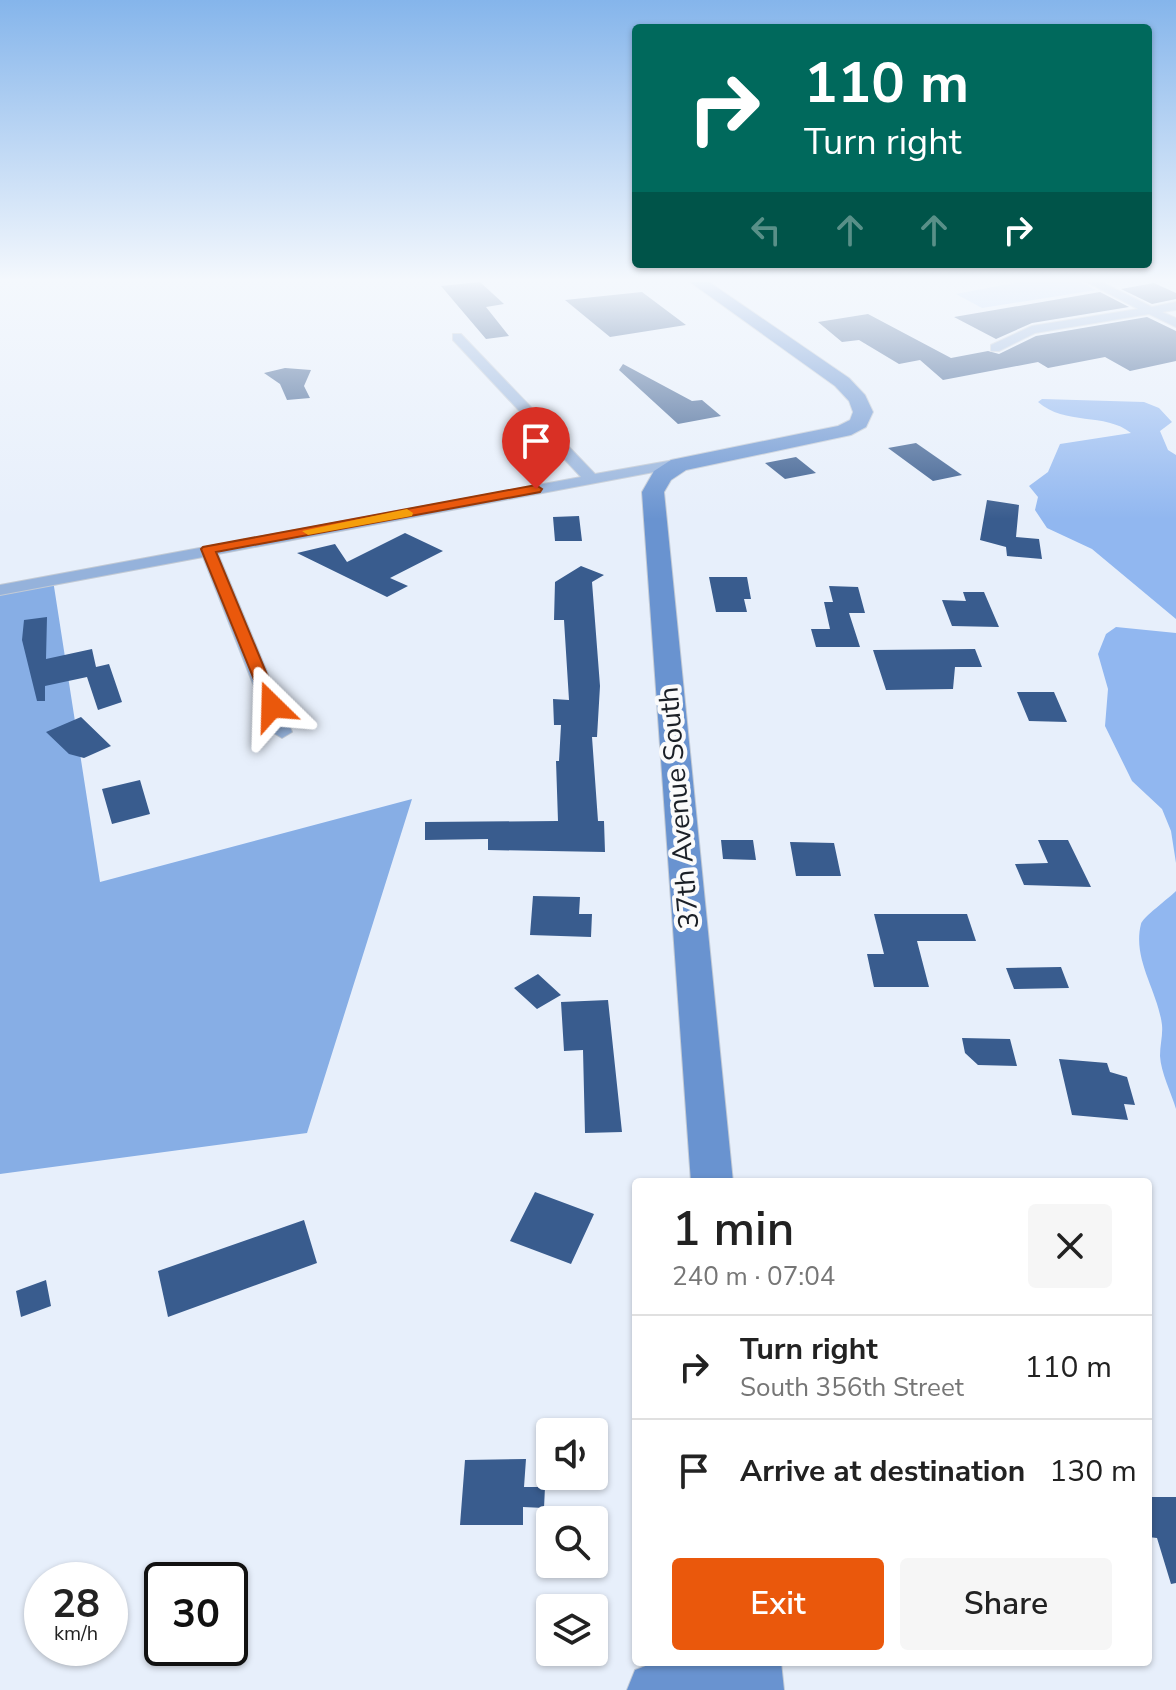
<!DOCTYPE html>
<html lang="en">
<head>
<meta charset="utf-8">
<style>
  body { margin:0; font-family:"Nunito Sans",sans-serif; background:#f6f6f6; color:#222; height:100vh; display:flex; flex-direction:column; font-size:30px; white-space:nowrap }
  * { box-sizing:border-box; margin:0 }
  p { font-size:26px; color:#767676 }
  .icon { flex:none; width:44px; height:44px; fill:none; stroke:currentColor; stroke-width:2; stroke-linecap:round; stroke-linejoin:round }
  .map { position:relative; flex:1; overflow:hidden }
  .panel { position:absolute; left:632px; top:1178px; width:520px; height:488px; display:flex; flex-direction:column; background:#fff; border-radius:8px; box-shadow:0 2px 6px #0004 }
  .panel>* { flex:none }
  .guide { position:absolute; left:632px; top:24px; width:520px; height:244px; border-radius:8px; box-shadow:0 2px 6px #0004; background:#00695c; color:#fff; overflow:hidden }
  .fabs { position:absolute; left:536px; top:1418px; display:grid; gap:16px }
  .fabs a { display:grid; place-items:center; width:72px; height:72px; border-radius:8px; background:#fff; box-shadow:0 2px 6px #0004; font-size:40px }
  .speed { position:absolute; left:24px; top:1562px; display:flex; gap:16px; font-size:40px; font-weight:700; text-align:center }
  .speed>* { display:grid; place-content:center; width:104px; height:104px; border-radius:50%; background:#fff; box-shadow:0 2px 6px #0004; line-height:1 }
  .speed small { font-size:20px; font-weight:400 }
  .speed .limit { border:4px solid #111; border-radius:12px; background:#fff; color:#111 }
  .pin { position:absolute; display:grid; place-items:center; width:68px; height:68px; color:#fff; margin:-82px -34px; border-radius:50% 50% 50% 0; rotate:-45deg; box-shadow:0 0 8px #0007 }
  .pin .icon { rotate:45deg }
  .me { position:absolute; width:88px; margin:-44px; rotate:338deg; stroke-linejoin:round; filter:drop-shadow(0 0 6px #0008) }
  .turn { display:flex; align-items:center; gap:28px; height:168px; padding:0 40px; font-size:36px }
  .turn .icon { width:104px; height:104px; stroke-width:2.5 }
  .turn b { display:block; font-size:56px; line-height:68px }
  .lanes { display:flex; align-items:center; height:76px; padding:0 40px; background:#0003; justify-content:center; gap:40px; direction:ltr }
  .lanes .off { opacity:.35 }
  .round { display:grid; place-items:center; flex:none; width:84px; height:84px; border-radius:8px; background:#f6f6f6 }
  .headline { display:flex; align-items:center; justify-content:space-between; height:136px; padding:0 40px }
  h1 { font-size:48px; font-weight:600; line-height:60px }
  .button { display:flex; gap:16px; margin-top:auto; padding:16px 40px }
  .button a { flex:1; height:92px; border-radius:8px; background:#ea580c; color:#fff; font-size:32px; font-weight:600; line-height:92px; text-align:center }
  .button a+a { background:#f6f6f6; color:#222 }
  ul { padding:0; list-style:none }
  li { display:flex; align-items:center; gap:24px; height:104px; padding:0 40px; border-top:2px solid #e0e0e0 }
  li div { flex:1 }
  li b { display:block; font-size:30px }
  li em { font-style:normal }
  .map>svg:first-child { display:block }
  .green { fill:#b7d3fa }
  .forest { fill:#87aee5 }
  .water { fill:#91b7f0 }
  .building { fill:#395c8e }
  .lines { fill:none; stroke-linecap:round; stroke-linejoin:round }
  .street-casing { stroke:#c2cad5; stroke-width:2 }
  .secondary-casing { stroke:#c2cad5; stroke-width:2 }
  .street { fill:#95b2db; fill-rule:evenodd }
  .secondary { fill:#6993d0; fill-rule:evenodd }
  .route { fill:#ea580c; stroke:#983908; stroke-width:2 }
  .slow { fill:#f59e0b }
  .labels { text-anchor:middle; dominant-baseline:central; stroke-width:8; stroke-linejoin:round; paint-order:stroke }
  .street-label { font-size:28px; fill:#1b2027; stroke:#fbfbfb }
</style>
</head>
<body>
<div class="map">
<svg width="1176" height="1690" viewBox="0 0 1176 1690">
  <rect width="100%" height="100%" fill="#e7effb"/>
  <path class="green" d="M 1019,282 L 1080,282 L 1096,290 L 982,308 L 956,294 Z"/>
  <path class="forest" d="M 53,580 L 100,882 L 412,799 L 307,1133 L 0,1174 L 0,590 Z"/>
  <path class="water" d="M 1042,399 L 1144,402 L 1159,408 L 1172,422 L 1160,431 L 1168,450 L 1176,455 L 1176,619 L 1092,549 L 1047,528 L 1035,510 L 1038,497 L 1029,486 L 1048,472 L 1060,444 L 1131,433 C 1105,412 1065,426 1038,402 Z
    M 1116,627 L 1176,633 L 1176,863 L 1171,831 L 1162,809 L 1132,781 L 1105,726 L 1108,689 L 1098,654 L 1106,634 Z
    M 1176,891 L 1176,1109 C 1171,1092 1161,1073 1160,1056 C 1160,1045 1163,1035 1162,1025 C 1158,991 1132,959 1141,924 C 1142,918 1169,898 1176,891 Z"/>
  <path class="building" d="M 480,282 L 504,304 L 486,307 L 509,336 L 486,339 L 441,286 Z
    M 1154,283 L 1176,293 L 1176,299 L 1152,304 L 1121,289 Z
    M 642,292 L 686,325 L 610,337 L 565,300 Z
    M 1100,292 L 1129,307 L 1032,323 L 996,339 L 954,317 Z
    M 868,314 L 951,358 L 988,351 L 999,354 L 1036,336 L 1147,317 L 1176,331 L 1176,361 L 1130,371 L 1105,357 L 1048,368 L 1038,362 L 943,380 L 920,360 L 899,364 L 859,340 L 842,342 L 818,322 Z
    M 623,364 L 692,401 L 702,400 L 721,416 L 678,424 L 619,370 Z
    M 285,368 L 311,370 L 304,386 L 310,398 L 287,400 L 280,384 L 264,373 Z
    M 916,443 L 962,475 L 933,481 L 888,448 Z
    M 796,457 L 816,473 L 785,479 L 765,463 Z
    M 987,500 L 1019,505 L 1016,537 L 1039,539 L 1042,559 L 1007,556 L 1006,547 L 980,540 Z
    M 579,516 L 582,541 L 555,541 L 553,517 Z
    M 405,533 L 443,551 L 390,578 L 408,586 L 387,597 L 297,553 L 335,544 L 347,562 Z
    M 581,566 L 604,575 L 592,582 L 600,686 L 597,737 L 592,737 L 598,821 L 604,821 L 605,852 L 488,850 L 488,839 L 425,840 L 425,822 L 558,821 L 556,761 L 559,761 L 561,725 L 554,725 L 553,699 L 569,700 L 564,620 L 554,620 L 555,582 Z
    M 709,577 L 747,577 L 751,599 L 744,599 L 747,612 L 716,612 Z
    M 829,586 L 858,587 L 865,613 L 849,613 L 860,647 L 816,647 L 811,629 L 830,629 L 824,602 L 833,602 Z
    M 963,592 L 984,592 L 999,627 L 952,626 L 942,600 L 966,601 Z
    M 47,617 L 46,659 L 92,649 L 96,667 L 109,664 L 122,702 L 98,710 L 87,677 L 45,686 L 45,701 L 37,701 L 22,640 L 24,620 Z
    M 975,649 L 982,667 L 955,667 L 953,689 L 886,690 L 873,650 Z
    M 1017,692 L 1054,692 L 1067,722 L 1029,721 Z
    M 81,717 L 111,746 L 84,758 L 69,754 L 46,732 Z
    M 140,780 L 150,814 L 112,824 L 102,789 Z
    M 721,840 L 753,840 L 756,860 L 723,859 Z
    M 1038,840 L 1068,840 L 1091,887 L 1024,885 L 1015,864 L 1048,863 Z
    M 790,842 L 834,843 L 841,876 L 796,876 Z
    M 533,896 L 580,897 L 579,914 L 592,914 L 591,937 L 530,935 Z
    M 874,914 L 967,914 L 976,941 L 917,941 L 929,987 L 874,987 L 867,954 L 884,954 Z
    M 1061,967 L 1069,988 L 1014,989 L 1006,968 Z
    M 538,974 L 561,995 L 537,1009 L 514,988 Z
    M 608,1000 L 622,1132 L 585,1133 L 583,1050 L 564,1051 L 561,1002 Z
    M 962,1038 L 1010,1039 L 1017,1066 L 978,1065 L 965,1053 Z
    M 1059,1059 L 1107,1063 L 1110,1072 L 1127,1077 L 1135,1105 L 1124,1104 L 1128,1120 L 1072,1115 Z
    M 535,1192 L 594,1214 L 571,1264 L 510,1241 Z
    M 304,1220 L 317,1263 L 168,1317 L 158,1271 Z
    M 46,1280 L 51,1306 L 21,1317 L 16,1291 Z
    M 526,1459 L 524,1487 L 545,1487 L 544,1508 L 523,1507 L 523,1525 L 460,1525 L 465,1460 Z
    M 1148,1497 L 1176,1497 L 1176,1583 L 1171,1584 L 1157,1538 L 1148,1537 Z"/>
  <g class="lines">
    <defs>
      <path id="street" d="M 1087,282 L 1101,282 L 1152,307 L 1176,302 L 1176,310 L 1162,312 L 1176,318 L 1176,327 L 1149,314 L 1035,333 L 999,351 L 991,351 L 991,345 L 1032,326 L 1138,309 Z
        M 453,334 L 461,334 L 595,474 L 691,457 L 698,461 L 691,465 L 218,554 L 292,732 L 282,738 L 272,732 L 203,557 L 0,595 L 0,585 L 581,477 L 453,340 Z"/>
      <path id="secondary" d="M 690,282 L 709,282 L 849,378 L 865,395 L 873,412 L 866,427 L 851,435 L 686,470 L 671,480 L 664,492 L 733,1182 L 691,1182 L 642,492 L 654,471 L 671,460 L 838,426 L 850,420 L 853,412 L 849,401 L 835,386 Z
        M 656,1662 L 781,1662 L 784,1690 L 627,1690 L 635,1670 Z"/>
    </defs>
    <use href="#street" class="street-casing"/>
    <use href="#secondary" class="secondary-casing"/>
    <use href="#street" class="street"/>
    <use href="#secondary" class="secondary"/>
  </g>
  <linearGradient id="sky" x2="0" y2="1"><stop stop-color="#85b5eb"/><stop offset="0.54" stop-color="#f4f8fd"/><stop offset="1" stop-color="#f4f8fd" stop-opacity="0"/></linearGradient>
  <rect width="1176" height="519" fill="url(#sky)"/>
  <path class="route" d="M 536,485 L 542,489 L 540,492 L 216,552 L 280,706 L 266,709 L 201,549 L 203,547 Z"/>
  <path class="slow" d="M 407,509 L 413,513 L 412,516 L 308,535 L 302,531 Z"/>
  <g class="labels">
    <g class="street-label">
      <text transform="translate(679 808) rotate(-95)">37th Avenue South</text>
    </g>
  </g>
</svg>
<div class="fabs">
<a><svg class="icon" aria-label="sound" viewBox="0 0 24 24"><path d="M4 9h4l5-4v14l-5-4H4zM17 9q2 3 0 6"/></svg></a>
<a><svg class="icon" aria-label="search" viewBox="0 0 24 24"><circle cx="10" cy="10" r="6"/><path d="M15 15l6 6"/></svg></a>
<a><svg class="icon" aria-label="layers" viewBox="0 0 24 24"><path d="M12 4l9 5-9 5-9-5zM3 14l9 5 9-5"/></svg></a>
</div>
<div class="speed"><div>28<small>km/h</small></div><div class="limit">30</div></div>
<div class="pin" style="left:536px;top:489px;background:#d93025"><svg class="icon" aria-label="arrive" viewBox="0 0 24 24"><path d="M6 21V4h12l-3 4 3 4H6"/></svg></div>
<svg class="me" style="left:272px;top:706px" viewBox="-20 -20 40 40"><path d="M0-17L14 15 0 8-14 15z" fill="#ea580c" stroke="#fff" stroke-width="4"/></svg>
<div class="guide">
<div class="turn"><svg class="icon" aria-label="right" viewBox="0 0 24 24"><path d="M7 20v-9h11M14 6l5 5-5 5"/></svg><div><b>110 m</b>Turn right</div></div>
<div class="lanes"><svg class="icon off" aria-label="left" viewBox="0 0 24 24"><path d="M17 20v-9H6M10 6l-5 5 5 5"/></svg><svg class="icon off" aria-label="ahead" viewBox="0 0 24 24"><path d="M12 20V5M6 11l6-6 6 6"/></svg><svg class="icon off" aria-label="ahead" viewBox="0 0 24 24"><path d="M12 20V5M6 11l6-6 6 6"/></svg><svg class="icon" aria-label="right" viewBox="0 0 24 24"><path d="M7 20v-9h11M14 6l5 5-5 5"/></svg></div>
</div>
<section class="panel">
<div class="headline"><div><h1>1 min</h1><p>240 m · 07:04</p></div><a class="round"><svg class="icon" aria-label="close" viewBox="0 0 24 24"><path d="M6 6l12 12M18 6L6 18"/></svg></a></div>
<ul>
<li><svg class="icon" aria-label="right" viewBox="0 0 24 24"><path d="M7 20v-9h11M14 6l5 5-5 5"/></svg><div><b>Turn right</b><p>South 356th Street</p></div><em>110 m</em></li>
<li><svg class="icon" aria-label="arrive" viewBox="0 0 24 24"><path d="M6 21V4h12l-3 4 3 4H6"/></svg><div><b>Arrive at destination</b></div><em>130 m</em></li>
</ul>
<div class="button"><a>Exit</a><a>Share</a></div>
</section>
</div>
</body>
</html>
